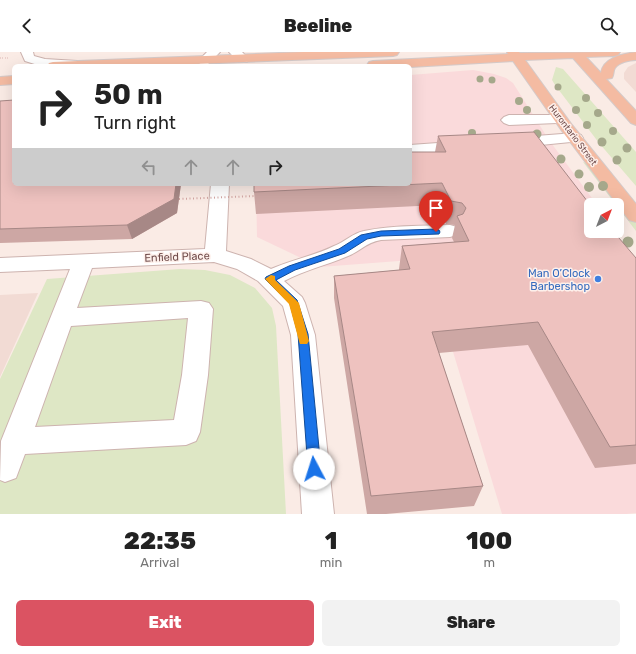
<!DOCTYPE html>
<html lang="en">
<head>
<meta charset="utf-8">
<style>
  body { margin:0; font-family:Rubik,sans-serif; background:#f2f2f2; color:#222; height:100vh; display:flex; flex-direction:column; font-size:15px; white-space:nowrap }
  * { box-sizing:border-box; margin:0 }
  p { font-size:13px; color:#767676 }
  .icon { flex:none; width:22px; height:22px; fill:none; stroke:currentColor; stroke-width:2; stroke-linecap:round; stroke-linejoin:round }
  .map { position:relative; height:462px; overflow:hidden }
  .side { display:flex; flex-direction:column; background:#fff; flex:1 }
  .side>* { flex:none }
  .guide { position:absolute; left:12px; top:12px; width:400px; height:122px; border-radius:6px; box-shadow:0 4px 16px #0002; background:#fff; color:#222; overflow:hidden }
  .needle { width:26px; rotate:42deg }
  .buttons { position:absolute; left:584px; top:146px; display:grid; gap:8px }
  .buttons a { display:grid; place-items:center; width:40px; height:40px; border-radius:6px; background:#fff; box-shadow:0 4px 16px #0002; font-size:20px }
  .pin { position:absolute; display:grid; place-items:center; width:34px; height:34px; color:#fff; margin:-41px -17px; border-radius:50% 50% 50% 0; rotate:-45deg; box-shadow:0 0 4px #0007 }
  .pin .icon { rotate:45deg }
  .me { position:absolute; width:44px; margin:-22px; rotate:355deg; stroke-linejoin:round; filter:drop-shadow(0 0 3px #0008) }
  .turn { display:flex; align-items:center; gap:14px; height:84px; padding:0 16px; font-size:18px }
  .turn .icon { width:52px; height:52px; stroke-width:2.5 }
  .turn b { display:block; font-size:28px; line-height:34px }
  .lanes { display:flex; align-items:center; height:38px; padding:0 16px; background:#0003; justify-content:center; gap:20px; direction:ltr }
  .lanes .off { opacity:.35 }
  .eta { display:flex; justify-content:space-evenly; align-items:center; height:68px; text-align:center }
  .eta b { font-size:24px; font-weight:800; line-height:28px }
  .primary-button { display:flex; gap:8px; margin-top:auto; padding:8px 16px }
  .primary-button a { flex:1; height:46px; border-radius:6px; background:#db5362; color:#fff; font-size:16px; font-weight:800; line-height:46px; text-align:center }
  .primary-button a+a { background:#f2f2f2; color:#222 }
  header { display:flex; justify-content:space-between; align-items:center; height:52px; padding:0 16px; background:#fff; font-size:18px; font-weight:800 }
  .map>svg:first-child { display:block }
  .residential { fill:#f2dbd4 }
  .commercial { fill:#fadadb }
  .green { fill:#dee7c5 }
  .lines { fill:none; stroke-linecap:round; stroke-linejoin:round }
  .minor-casing { stroke:#cdb3af; stroke-width:2 }
  .major-casing { stroke:#d4cac9; stroke-width:2 }
  .path { stroke:#d2a5a2; stroke-width:1.5; stroke-dasharray:0.5 2; stroke-linecap:butt }
  .minor { fill:#fff; fill-rule:evenodd }
  .major { fill:#f4bba2; fill-rule:evenodd }
  .path-bridge { stroke:#d2a5a2; stroke-width:2; stroke-dasharray:1 2.5; stroke-linecap:butt }
  .tree { fill:#a5a88b }
  .wall { fill:#cda7a4 }
  .shaded-wall { fill:#a78886 }
  .building { fill:#eec2bf; stroke:#a78886 }
  .route { fill:#1a73e8; stroke:#114b97 }
  .slow { fill:#f59e0b }
  .shop-dot { fill:#3f7fe0; stroke:#fef0eb; stroke-width:1.5 }
  .labels { text-anchor:middle; dominant-baseline:central; stroke-width:3; stroke-linejoin:round; paint-order:stroke }
  .far-street-label { font-size:9px; fill:#714d4c; stroke:#fef0eb }
  .street-label { font-size:11px; fill:#714d4c; stroke:#fef0eb }
  .shop-label { font-size:11px; fill:#366cbe; stroke:#fef0eb; text-anchor:end }
</style>
</head>
<body>
<header><svg class="icon" aria-label="back" viewBox="0 0 24 24"><path d="M15 5l-7 7 7 7"/></svg>Beeline<svg class="icon" aria-label="search" viewBox="0 0 24 24"><circle cx="10" cy="10" r="6"/><path d="M15 15l6 6"/></svg></header>
<div class="map">
<svg width="636" height="462" viewBox="0 0 636 462">
  <rect width="100%" height="100%" fill="#faebe5"/>
  <path class="residential" d="M 636,11 L 636,40 L 624,27 L 624,21 L 628,15 Z
    M 38,241 L 0,325 L 0,243 Z"/>
  <path class="commercial" d="M 473,18 L 494,22 L 506,26 L 513,31 L 549,88 L 597,153 L 591,153 L 591,179 L 616,179 L 618,182 L 613,193 L 636,220 L 636,461 L 626,462 L 502,462 L 425,207 L 320,215 L 257,185 L 256,132 L 410,132 L 410,23 Z"/>
  <path class="green" d="M 556,15 L 563,17 L 636,100 L 636,134 L 599,91 L 555,33 L 552,28 Z
    M 583,110 L 590,112 L 636,171 L 636,179 Z
    M 180,217 L 205,218 L 230,223 L 255,236 L 272,256 L 276,274 L 286,462 L 0,462 L 0,327 L 47,227 Z"/>
  <g class="lines">
    <defs>
      <path id="minor" d="M 21,0 L 33,0 L 34,4 L 45,7 L 77,9 L 81,10 L 83,13 L 41,14 L 25,9 Z
        M 207,0 L 220,0 L 208,12 L 200,12 L 198,9 Z
        M 229,0 L 242,0 L 249,7 L 247,10 L 239,10 Z
        M 509,63 L 557,63 L 562,64 L 564,67 L 562,70 L 557,71 L 509,73 L 504,71 L 501,68 L 504,65 Z
        M 575,81 L 581,83 L 583,86 L 581,89 L 510,96 L 504,94 L 502,91 L 504,88 L 510,86 Z
        M 466,89 L 472,91 L 474,94 L 472,97 L 410,103 L 410,93 Z
        M 211,132 L 229,132 L 226,199 L 251,207 L 271,217 C 291,208 314,204 334,194 C 345,190 353,181 364,179 C 392,173 422,174 450,173 L 457,175 L 460,179 L 457,183 L 450,185 L 381,188 C 365,191 361,199 348,204 C 327,213 305,218 284,229 L 302,245 L 305,251 L 315,283 L 334,462 L 302,462 L 291,283 L 283,254 L 258,229 L 237,217 L 214,210 L 92,216 L 77,256 L 201,249 L 209,251 L 213,257 L 208,323 L 200,380 L 196,389 L 186,393 L 25,402 L 16,426 L 5,430 L 0,428 L 1,389 L 70,217 L 0,220 L 0,206 L 205,197 ZM 188,266 L 182,323 L 174,368 L 35,375 L 71,274 Z"/>
      <path id="major" d="M 304,0 L 399,0 L 397,3 L 393,4 L 144,14 L 47,14 L 49,11 L 53,10 Z
        M 507,0 L 519,0 L 520,1 L 620,0 L 618,3 L 614,4 L 586,5 L 601,21 C 603,6 622,2 636,0 L 636,8 C 630,8 619,10 615,16 C 613,19 614,23 612,26 L 606,27 L 636,59 L 636,73 L 631,71 L 573,6 L 525,8 L 572,73 L 636,152 L 636,170 L 629,168 L 562,79 L 513,9 L 410,15 L 367,13 L 369,10 L 373,9 L 508,2 Z
        M 14,24 L 14,32 L 0,33 L 0,25 Z"/>
    </defs>
    <use href="#minor" class="minor-casing"/>
    <use href="#major" class="major-casing"/>
    <path class="path" d="M 0,6 L 9,6"/>
    <use href="#minor" class="minor"/>
    <use href="#major" class="major"/>
    <path class="path-bridge" d="M 179,147 L 256,144"/>
  </g>
  <g class="tree">
    <circle cx="480" cy="27" r="3.5"/>
    <circle cx="492" cy="28" r="3.5"/>
    <circle cx="558" cy="35" r="3.5"/>
    <circle cx="586" cy="46" r="4"/>
    <circle cx="519" cy="49" r="4"/>
    <circle cx="527" cy="58" r="4"/>
    <circle cx="576" cy="58" r="4"/>
    <circle cx="598" cy="61" r="4"/>
    <circle cx="587" cy="73" r="4"/>
    <circle cx="613" cy="79" r="4"/>
    <circle cx="472" cy="81" r="4"/>
    <circle cx="537" cy="82" r="4.5"/>
    <circle cx="602" cy="90" r="4.5"/>
    <circle cx="627" cy="96" r="4.5"/>
    <circle cx="561" cy="107" r="4.5"/>
    <circle cx="617" cy="108" r="4.5"/>
    <circle cx="579" cy="122" r="4.5"/>
    <circle cx="603" cy="134" r="5"/>
    <circle cx="589" cy="135" r="5"/>
    <circle cx="628" cy="190" r="5.5"/>
  </g>
  <path class="wall" d="M 0,49 L 14,132 L 181,132 L 177,161 L 132,187 L 0,191 Z
    M 438,84 L 636,206 L 636,412 L 595,416 L 528,293 L 439,301 L 483,434 L 474,454 L 386,462 L 367,462 L 334,246 L 334,224 L 399,218 L 399,217 L 402,194 L 454,190 L 452,186 L 455,173 L 446,172 L 438,153 L 256,162 L 254,140 L 435,100 Z"/>
  <path class="shaded-wall" d="M 176,132 L 181,132 L 177,161 L 132,187 L 127,173 Z"/>
  <path class="building" d="M 14,48 L 14,132 L 176,132 L 174,147 L 127,173 L 0,177 L 0,49 Z
    M 534,80 L 591,154 L 591,179 L 613,179 L 636,206 L 636,393 L 610,395 L 538,270 L 432,280 L 483,434 L 371,444 L 334,224 L 410,217 L 402,194 L 469,189 L 457,164 L 463,162 L 466,156 L 462,151 L 451,149 L 442,131 L 254,140 L 254,132 L 410,132 L 410,100 L 446,100 L 438,84 Z"/>
  <path class="route" d="M 436,177 L 439,178 L 440,180 L 439,182 L 381,184 L 367,187 L 345,201 L 295,218 L 276,228 L 297,248 L 308,282 L 321,417 L 319,421 L 314,423 L 310,421 L 308,417 L 298,282 L 290,252 L 265,227 L 266,225 L 289,214 L 339,197 L 361,183 L 381,179 Z"/>
  <path class="slow" d="M 271,223 L 275,224 L 275,228 L 299,251 L 309,289 L 307,292 L 300,292 L 299,289 L 289,252 L 265,227 Z"/>
  <circle class="shop-dot" cx="598" cy="227" r="4"/>
  <g class="labels">
    <g class="far-street-label">
      <text transform="translate(573 83) rotate(53)">Hurontario Street</text>
    </g>
    <g class="street-label">
      <text transform="translate(177 205) rotate(-2)">Enfield Place</text>
    </g>
    <g class="shop-label">
      <text x="590" y="221">Man O’Clock<tspan x="590" dy="13">Barbershop</tspan></text>
    </g>
  </g>
</svg>
<div class="buttons">
<a><svg class="needle" viewBox="-14 -14 28 28"><path d="M0-13l5 13h-10z" fill="#e53935"/><path d="M0 13l5-13h-10z" fill="#767676"/></svg></a>
</div>
<div class="pin" style="left:436px;top:180px;background:#d93025"><svg class="icon" aria-label="arrive" viewBox="0 0 24 24"><path d="M6 21V4h12l-3 4 3 4H6"/></svg></div>
<svg class="me" style="left:314px;top:417px" viewBox="-20 -20 40 40"><circle r="19" fill="#fff"/><path d="M0-13L10 11 0 6-10 11z" fill="#1a73e8"/></svg>
<div class="guide">
<div class="turn"><svg class="icon" aria-label="right" viewBox="0 0 24 24"><path d="M7 20v-9h11M14 6l5 5-5 5"/></svg><div><b>50 m</b>Turn right</div></div>
<div class="lanes"><svg class="icon off" aria-label="left" viewBox="0 0 24 24"><path d="M17 20v-9H6M10 6l-5 5 5 5"/></svg><svg class="icon off" aria-label="ahead" viewBox="0 0 24 24"><path d="M12 20V5M6 11l6-6 6 6"/></svg><svg class="icon off" aria-label="ahead" viewBox="0 0 24 24"><path d="M12 20V5M6 11l6-6 6 6"/></svg><svg class="icon" aria-label="right" viewBox="0 0 24 24"><path d="M7 20v-9h11M14 6l5 5-5 5"/></svg></div>
</div>
</div>
<section class="side">
<div class="eta">
<div><b>22:35</b><p>Arrival</p></div>
<div><b>1</b><p>min</p></div>
<div><b>100</b><p>m</p></div>
</div>
<div class="primary-button"><a>Exit</a><a>Share</a></div>
</section>
</body>
</html>
